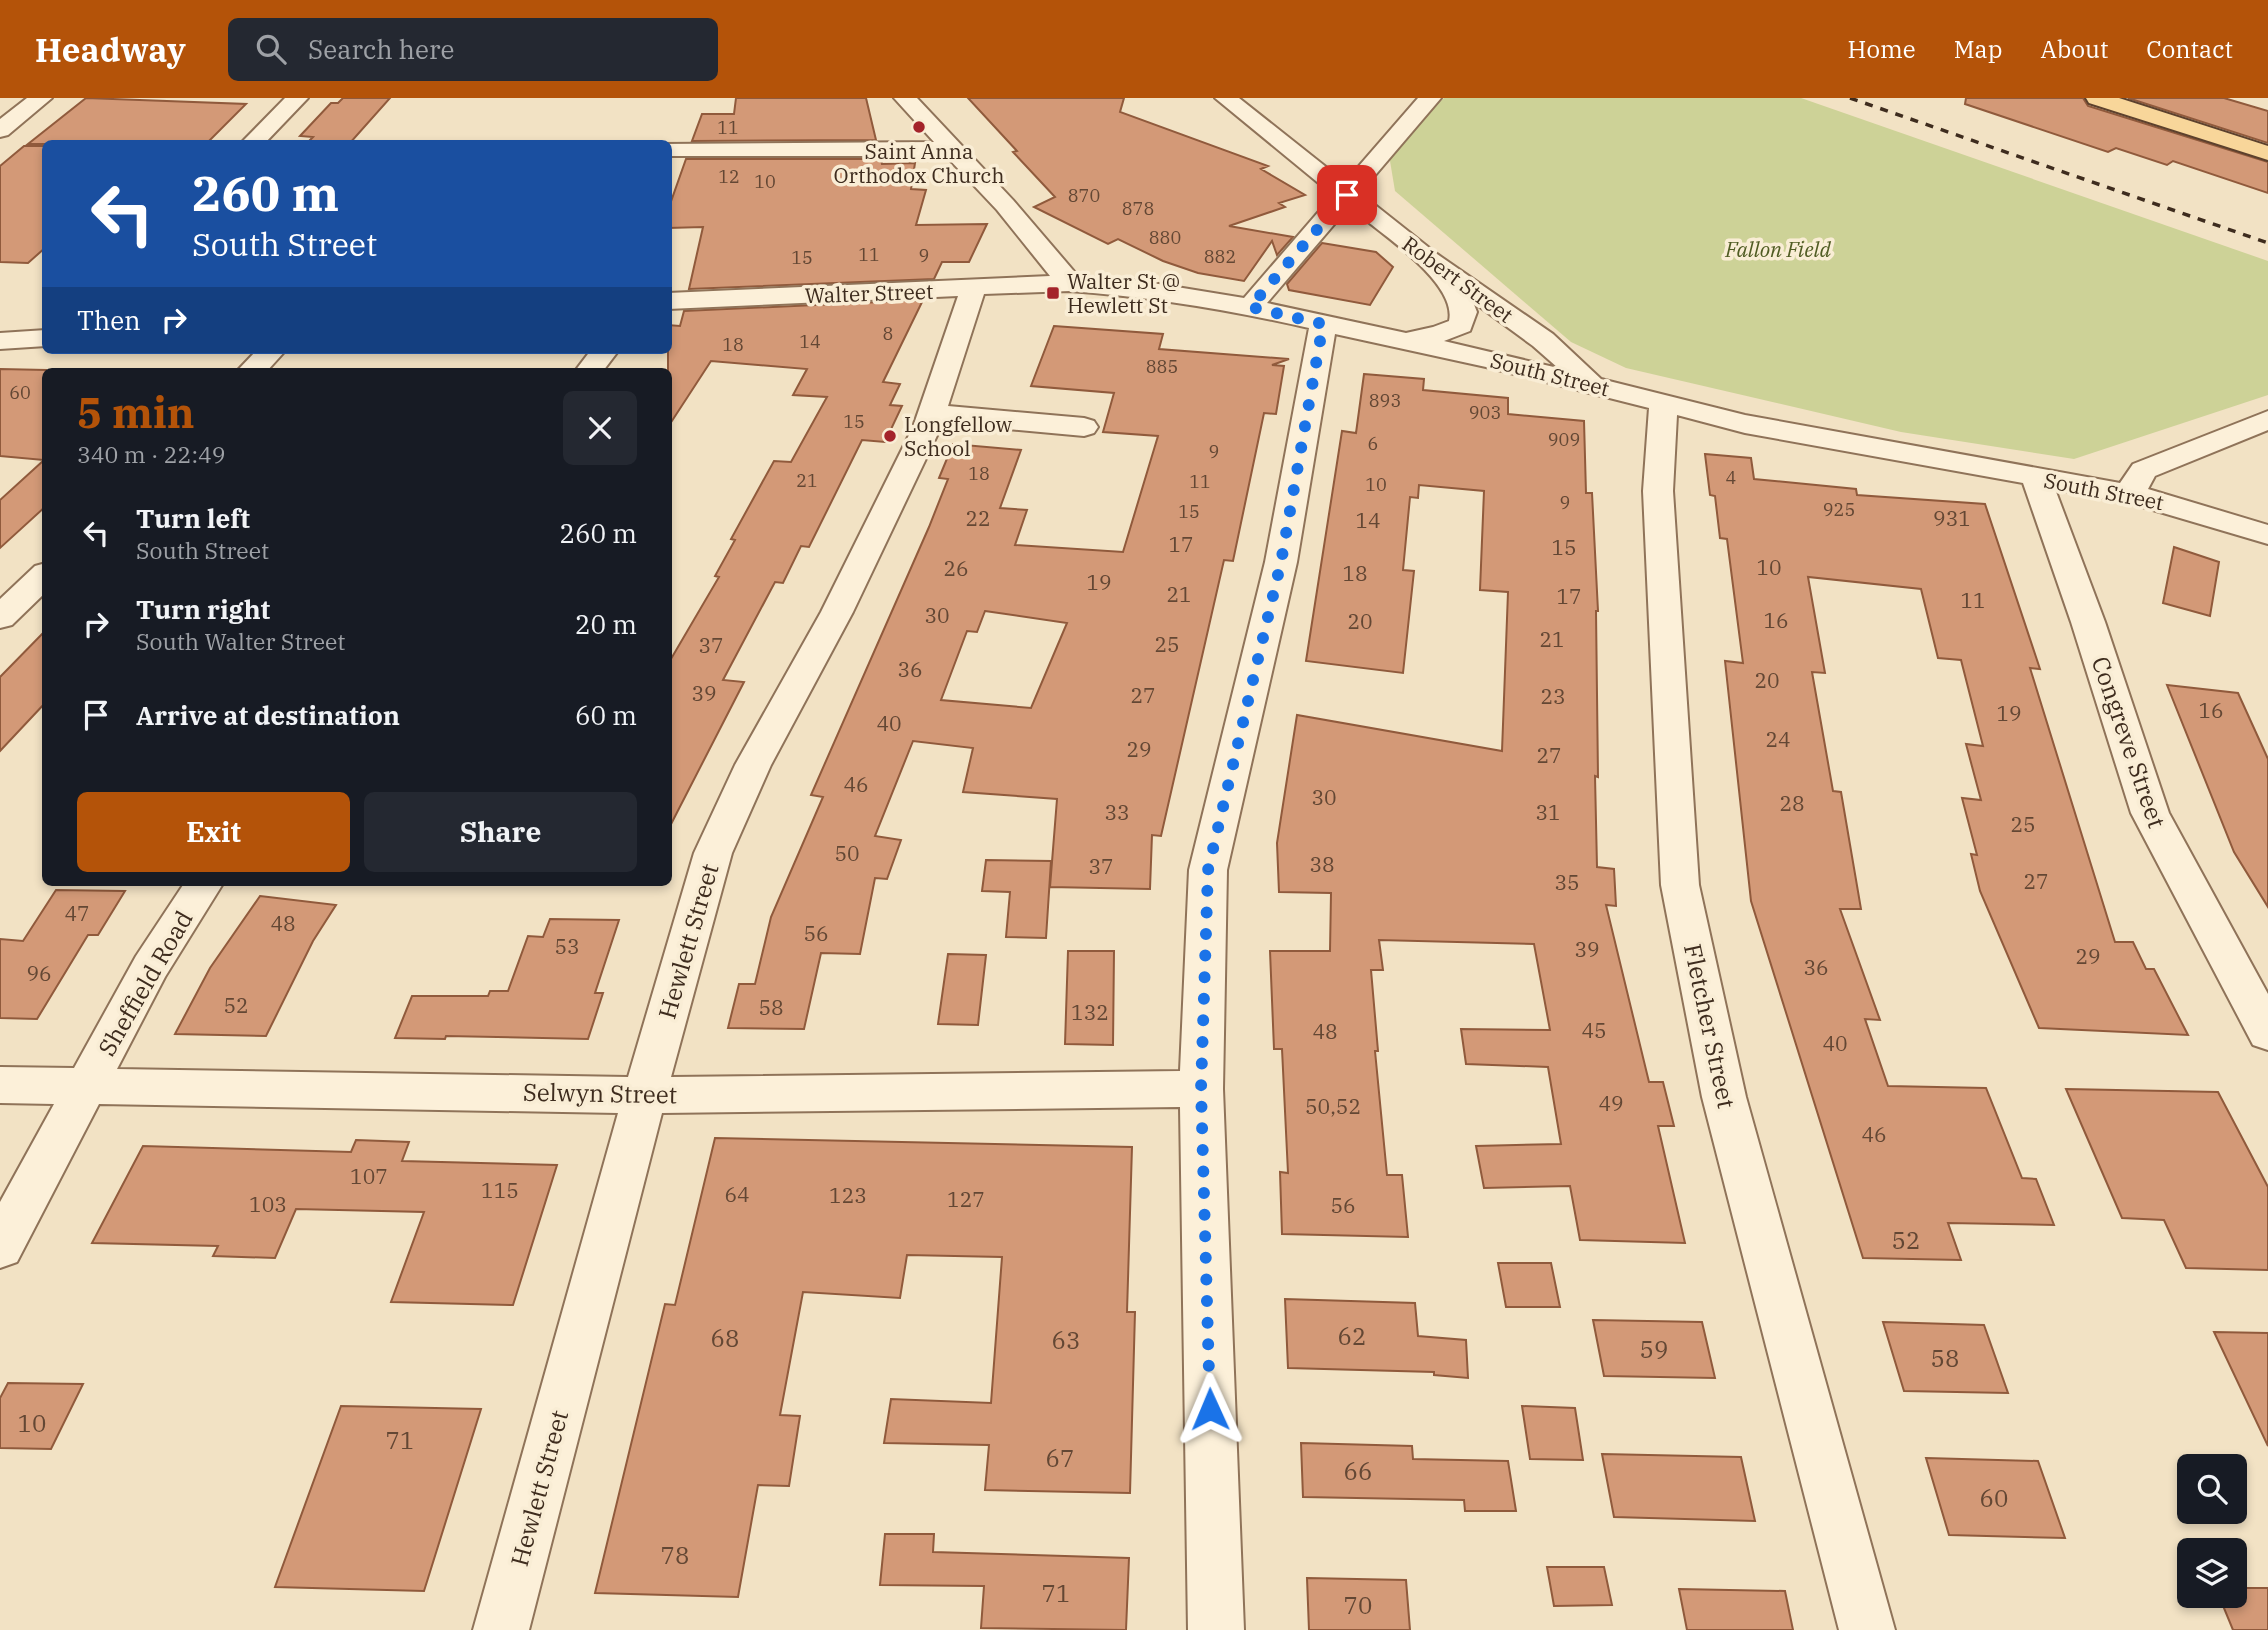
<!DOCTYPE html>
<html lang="en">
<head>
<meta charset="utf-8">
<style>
  body { margin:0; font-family:"IBM Plex Serif",serif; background:#242831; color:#f1f3f6; height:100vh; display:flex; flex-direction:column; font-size:26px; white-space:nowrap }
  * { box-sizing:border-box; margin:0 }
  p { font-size:23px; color:#9ea1a6 }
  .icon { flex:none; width:38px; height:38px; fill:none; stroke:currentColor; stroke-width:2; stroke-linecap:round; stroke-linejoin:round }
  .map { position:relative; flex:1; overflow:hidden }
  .details { position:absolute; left:42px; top:270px; width:630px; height:518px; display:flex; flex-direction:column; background:#171b24; border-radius:10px; box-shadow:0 4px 10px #0003 }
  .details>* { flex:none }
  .banner { position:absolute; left:42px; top:42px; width:630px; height:214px; border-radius:10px; box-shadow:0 4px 10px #0003; background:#1a4fa0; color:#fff; overflow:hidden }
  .tools { position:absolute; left:2177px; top:1356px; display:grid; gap:14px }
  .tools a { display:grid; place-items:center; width:70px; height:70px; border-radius:10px; background:#171b24; box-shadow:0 4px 10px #0003; font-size:35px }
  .pin { position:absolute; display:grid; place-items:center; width:60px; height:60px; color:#fff; margin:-30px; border-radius:14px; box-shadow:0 4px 10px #0006 }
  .me { position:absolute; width:77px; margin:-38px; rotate:359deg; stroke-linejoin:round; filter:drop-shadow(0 0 5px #0008) }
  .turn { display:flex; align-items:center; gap:24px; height:147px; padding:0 35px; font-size:32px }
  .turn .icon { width:91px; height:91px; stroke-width:2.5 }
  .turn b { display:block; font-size:49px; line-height:60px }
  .then { display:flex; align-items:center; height:66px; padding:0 35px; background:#0003; gap:14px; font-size:26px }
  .round { display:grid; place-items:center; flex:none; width:74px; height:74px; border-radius:10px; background:#242831 }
  .headline { display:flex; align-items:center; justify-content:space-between; height:119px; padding:0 35px }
  h1 { font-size:42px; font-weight:700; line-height:52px; color:#b45309 }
  .primary-button { display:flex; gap:14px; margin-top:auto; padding:14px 35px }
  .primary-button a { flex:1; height:80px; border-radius:10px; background:#b45309; color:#fff; font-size:28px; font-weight:700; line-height:80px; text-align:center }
  .primary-button a+a { background:#242831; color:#f1f3f6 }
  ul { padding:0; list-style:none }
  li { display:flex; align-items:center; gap:21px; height:91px; padding:0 35px }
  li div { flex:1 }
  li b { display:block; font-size:26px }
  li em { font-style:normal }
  header { display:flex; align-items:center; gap:42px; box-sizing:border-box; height:98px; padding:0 35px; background:#b45309; color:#fff }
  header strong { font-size:33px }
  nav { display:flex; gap:38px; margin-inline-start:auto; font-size:24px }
  .search { width:490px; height:63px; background:#242831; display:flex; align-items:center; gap:18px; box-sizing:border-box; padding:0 24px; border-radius:10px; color:#9ea1a6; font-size:26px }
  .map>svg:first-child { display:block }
  .green { fill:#cdd297 }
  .building { fill:#d39977; stroke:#905a3c; stroke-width:2; fill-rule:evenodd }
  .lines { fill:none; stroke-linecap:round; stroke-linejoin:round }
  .minor-casing { stroke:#8f7359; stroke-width:4 }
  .major-casing { stroke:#5d412d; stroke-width:4 }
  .minor { fill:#fcf0d9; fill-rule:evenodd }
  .major { fill:#f8d69a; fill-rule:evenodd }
  .rail { stroke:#3e2c1e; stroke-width:3.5; stroke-dasharray:8 8; stroke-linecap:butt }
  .route { stroke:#1a73e8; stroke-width:12; stroke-dasharray:0 21.6 }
  .poi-dot { fill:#a4232a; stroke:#f9edd5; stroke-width:2.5 }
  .labels { text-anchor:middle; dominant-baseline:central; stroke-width:7; stroke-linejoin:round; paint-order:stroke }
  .far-number-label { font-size:18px; fill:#634734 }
  .far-poi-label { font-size:21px; fill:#3e2c1e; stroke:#f9edd5; text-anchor:start }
  .far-park-label { font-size:21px; font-style:italic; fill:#505c23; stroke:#f9edd5 }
  .far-street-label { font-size:21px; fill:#3e2c1e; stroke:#f9edd5 }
  .number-label { font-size:21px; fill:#634734 }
  .street-label { font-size:24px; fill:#3e2c1e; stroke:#f9edd5 }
  .near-number-label { font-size:24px; fill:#634734 }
</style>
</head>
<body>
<header>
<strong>Headway</strong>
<div class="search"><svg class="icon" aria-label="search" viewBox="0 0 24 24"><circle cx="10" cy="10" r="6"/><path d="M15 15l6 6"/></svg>Search here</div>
<nav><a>Home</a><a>Map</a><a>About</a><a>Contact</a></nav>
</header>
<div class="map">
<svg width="2268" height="1532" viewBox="0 0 2268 1532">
  <rect width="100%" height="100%" fill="#f2e2c4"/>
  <path class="green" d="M 1444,0 L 1801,0 L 2268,163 L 2268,297 L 2074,361 L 1901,334 L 1626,270 L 1571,244 L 1395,93 L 1388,51 Z"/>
  <path class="building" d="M 86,0 L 246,6 L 206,46 L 28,46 Z
    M 343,0 L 390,0 L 350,45 L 308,44 L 313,39 L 300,38 L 331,5 L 338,5 Z
    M 736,0 L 866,0 L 876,42 L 692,43 L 702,16 L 734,16 Z
    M 968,0 L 1124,0 L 1120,14 L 1268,68 L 1261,71 L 1305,97 L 1279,105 L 1285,109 L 1229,128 L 1293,139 L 1277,157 L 1272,143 L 1244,183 L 1198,175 L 1163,163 L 1118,141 L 1108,146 L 1034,109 L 1055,99 L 1013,54 L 1017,53 Z
    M 1966,0 L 2083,0 L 2088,8 L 2268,64 L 2268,95 L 2173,63 L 2167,67 L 2116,50 L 2108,54 L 1965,6 Z
    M 2128,0 L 2224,0 L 2268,13 L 2268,45 Z
    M 24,48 L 46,48 L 46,149 L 28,165 L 0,164 L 0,68 Z
    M 686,61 L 881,61 L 882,66 L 915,65 L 911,91 L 926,92 L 916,127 L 987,126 L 969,164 L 942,164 L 934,181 L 689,191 L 703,129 L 668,130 L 668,112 Z
    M 1322,145 L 1376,154 L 1393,169 L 1370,207 L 1289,192 L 1287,186 Z
    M 923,202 L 883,284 L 900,286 L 890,307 L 902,308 L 885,344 L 862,342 L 809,449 L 801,448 L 783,485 L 775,484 L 723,582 L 744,584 L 668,732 L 668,566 L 719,479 L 715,478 L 735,442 L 731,441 L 774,363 L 791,364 L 827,299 L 793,297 L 807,271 L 711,263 L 668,329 L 668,227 L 680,228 L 684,213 Z
    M 1054,228 L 1163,236 L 1159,251 L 1289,261 L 1272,267 L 1284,268 L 1276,316 L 1264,315 L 1233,463 L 1224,462 L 1161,738 L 1152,737 L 1150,791 L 1050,789 L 1057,701 L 963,694 L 973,650 L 913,643 L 875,738 L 901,742 L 887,781 L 875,780 L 860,856 L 821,855 L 804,931 L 728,930 L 739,886 L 755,886 L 771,819 L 823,699 L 811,697 L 929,429 L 948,381 L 939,380 L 953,346 L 1021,352 L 1000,410 L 1027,412 L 1015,447 L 1123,454 L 1158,338 L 1103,334 L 1114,295 L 1031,288 ZM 985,513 L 1067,525 L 1031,610 L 941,602 L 967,533 L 977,534 Z
    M 0,271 L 46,272 L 46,408 L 0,450 L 0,402 L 44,362 L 0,358 Z
    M 1364,276 L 1424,281 L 1423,292 L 1508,300 L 1508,316 L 1584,323 L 1586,395 L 1592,395 L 1598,513 L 1596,513 L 1598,679 L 1595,678 L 1597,769 L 1614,771 L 1616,808 L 1606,807 L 1649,984 L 1663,984 L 1674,1028 L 1658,1028 L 1685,1145 L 1580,1142 L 1570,1088 L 1484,1090 L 1476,1048 L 1561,1046 L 1548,969 L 1466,966 L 1461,931 L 1550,932 L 1534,846 L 1379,842 L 1383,872 L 1371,872 L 1378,953 L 1375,953 L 1387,1077 L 1402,1077 L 1408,1139 L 1282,1136 L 1280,1074 L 1288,1075 L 1282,951 L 1274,951 L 1270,853 L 1330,853 L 1331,795 L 1279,794 L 1277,745 L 1297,617 L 1502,653 L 1508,494 L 1480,492 L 1484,393 L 1419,387 L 1418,400 L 1410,399 L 1403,472 L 1414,473 L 1403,575 L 1306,563 L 1342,333 L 1356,335 Z
    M 1705,356 L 1751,360 L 1754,381 L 1856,391 L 1857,397 L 1985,406 L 2040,571 L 2030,570 L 2115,844 L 2133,844 L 2146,871 L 2154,871 L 2188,937 L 2039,930 L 1980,793 L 1971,756 L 1977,757 L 1962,700 L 1981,702 L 1966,646 L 1983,648 L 1961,562 L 1938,560 L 1921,491 L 1808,479 L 1825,575 L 1812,574 L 1833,693 L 1841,694 L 1861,811 L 1840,811 L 1880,922 L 1865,921 L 1888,988 L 1986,990 L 2022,1080 L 2036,1081 L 2054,1127 L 1948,1125 L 1961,1162 L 1863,1160 L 1751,803 L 1725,563 L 1743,565 L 1727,441 L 1720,440 L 1715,398 L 1710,397 Z
    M 2174,449 L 2219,464 L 2210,518 L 2163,505 Z
    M 46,532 L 46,604 L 0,653 L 0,579 Z
    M 2167,587 L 2238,595 L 2268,661 L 2268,809 L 2234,754 Z
    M 986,762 L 1051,763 L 1046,840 L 1006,839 L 1010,794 L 982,793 Z
    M 56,792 L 125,793 L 98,837 L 88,837 L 37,921 L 0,920 L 0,841 L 23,843 Z
    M 260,798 L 336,807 L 313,843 L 266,938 L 175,936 L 210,870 Z
    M 550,821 L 619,822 L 595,895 L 603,895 L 588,941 L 446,938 L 445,941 L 395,940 L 412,898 L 488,898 L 490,893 L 508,893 L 528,838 L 543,839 Z
    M 1068,853 L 1114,853 L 1113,947 L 1065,946 Z
    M 948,856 L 986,857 L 978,927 L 938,926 Z
    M 2066,991 L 2218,994 L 2268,1089 L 2268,1172 L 2186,1170 L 2164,1122 L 2122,1120 Z
    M 715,1040 L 1132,1049 L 1127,1214 L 1135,1214 L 1130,1395 L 985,1392 L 989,1347 L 884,1345 L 891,1301 L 991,1305 L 1002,1159 L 907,1157 L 900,1200 L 803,1194 L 780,1317 L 800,1318 L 789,1388 L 758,1387 L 738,1499 L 595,1495 L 665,1206 L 675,1207 Z
    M 356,1042 L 409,1044 L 402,1063 L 557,1067 L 513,1207 L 391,1204 L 424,1114 L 296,1111 L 275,1160 L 213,1158 L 218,1148 L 92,1145 L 143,1048 L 351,1054 Z
    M 1498,1165 L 1551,1165 L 1560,1209 L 1506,1209 Z
    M 1285,1201 L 1415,1205 L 1418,1238 L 1466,1242 L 1468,1280 L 1434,1277 L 1434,1274 L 1288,1270 Z
    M 1593,1222 L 1702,1224 L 1715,1280 L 1604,1278 Z
    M 1883,1224 L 1984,1227 L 2008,1295 L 1904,1293 Z
    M 2214,1234 L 2268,1235 L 2268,1348 Z
    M 8,1285 L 83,1286 L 51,1351 L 0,1350 L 0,1300 Z
    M 341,1308 L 481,1311 L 424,1493 L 275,1489 Z
    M 1522,1308 L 1575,1310 L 1583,1362 L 1530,1361 Z
    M 1301,1345 L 1412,1348 L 1413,1361 L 1508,1363 L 1516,1413 L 1465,1413 L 1464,1402 L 1303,1399 Z
    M 1602,1356 L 1741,1359 L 1755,1423 L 1614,1419 Z
    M 1926,1360 L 2038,1363 L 2065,1440 L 1949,1437 Z
    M 885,1436 L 934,1436 L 933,1454 L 1129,1460 L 1126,1532 L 981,1530 L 984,1488 L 880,1487 Z
    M 1547,1469 L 1604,1469 L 1612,1507 L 1554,1508 Z
    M 1307,1480 L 1406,1482 L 1410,1532 L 1309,1532 Z
    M 2235,1490 L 2268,1490 L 2268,1532 L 2233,1532 L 2219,1498 L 2235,1498 Z
    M 1679,1491 L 1785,1493 L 1793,1532 L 1687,1532 Z"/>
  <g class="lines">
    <defs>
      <path id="minor" d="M 27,0 L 52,0 L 8,37 L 0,39 L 0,21 Z
        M 285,0 L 308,0 L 264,46 L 240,46 Z
        M 894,0 L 917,0 L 1013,102 L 1078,178 L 1134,182 L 1244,200 L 1333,97 L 1215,0 L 1239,0 L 1345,84 L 1418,0 L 1441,0 L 1360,95 L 1437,156 L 1553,236 L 1601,281 L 1745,317 L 2120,385 L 2133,366 L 2268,313 L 2268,332 L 2155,378 L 2148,391 L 2268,427 L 2268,446 L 2129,405 L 2055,391 L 2105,524 L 2169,715 L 2268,896 L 2268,952 L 2253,947 L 2131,715 L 2071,524 L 2023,385 L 1745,335 L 1677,317 L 1673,393 L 1699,787 L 1746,999 L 1895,1532 L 1839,1532 L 1702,999 L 1661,787 L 1643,393 L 1649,310 L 1486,269 L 1335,236 L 1297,464 L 1227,772 L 1223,991 L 1244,1532 L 1188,1532 L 1180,1009 L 662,1015 L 529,1532 L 473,1532 L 618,1015 L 99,1006 L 17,1164 L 0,1170 L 0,1104 L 54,1006 L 0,1005 L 0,969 L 74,970 L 136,858 L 185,784 L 224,784 L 165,879 L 117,971 L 628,979 L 694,755 L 735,667 L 821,514 L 913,329 L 958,198 L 668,211 L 668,195 L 1050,178 L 997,112 L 946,58 L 668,58 L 668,46 L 663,46 L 934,44 ZM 1349,109 C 1376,132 1458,184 1449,223 L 1433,229 L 1406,235 L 1267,205 ZM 1070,193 C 1151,199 1230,212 1309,230 L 1265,464 L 1189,772 L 1180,973 L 671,979 L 732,755 L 771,667 L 853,514 L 943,325 L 1084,338 L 1094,335 L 1098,329 L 1094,323 L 1084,320 L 948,308 L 984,196 ZM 1473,204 L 1533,248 L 1558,270 L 1444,243 L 1470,233 L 1477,214 Z
        M 46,232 L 46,248 L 0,251 L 0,235 Z
        M 257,252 L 286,252 L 267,273 L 237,273 Z
        M 591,252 L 619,252 L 603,273 L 575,273 Z
        M 46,465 L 46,494 L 12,527 L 0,530 L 0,501 L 35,468 Z"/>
      <path id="major" d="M 2086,0 L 2119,0 L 2268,48 L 2268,62 L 2089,5 Z"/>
    </defs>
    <use href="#minor" class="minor-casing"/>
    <use href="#major" class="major-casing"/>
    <use href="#minor" class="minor"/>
    <use href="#major" class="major"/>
    <path class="rail" d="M 1850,0 L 2268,145"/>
  </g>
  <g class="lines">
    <path class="route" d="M 1210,1311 L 1201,991 L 1208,772 L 1281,464 L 1323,226 L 1250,209 L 1347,97"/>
  </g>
  <g class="poi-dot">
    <circle cx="919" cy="29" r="7"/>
    <rect x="1046" y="188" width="14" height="14" rx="3.5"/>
    <circle cx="890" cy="338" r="7"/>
  </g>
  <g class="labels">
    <g class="far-number-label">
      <text x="728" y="29">11</text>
      <text x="729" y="78">12</text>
      <text x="765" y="83">10</text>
      <text x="1084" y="97">870</text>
      <text x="1138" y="110">878</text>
      <text x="1165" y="139">880</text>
      <text x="869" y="156">11</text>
      <text x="924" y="157">9</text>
      <text x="1220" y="158">882</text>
      <text x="802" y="159">15</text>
      <text x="888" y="235">8</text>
      <text x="810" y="243">14</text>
      <text x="733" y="246">18</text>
      <text x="1162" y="268">885</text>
      <text x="20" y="294">60</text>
      <text x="1385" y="302">893</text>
      <text x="1485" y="314">903</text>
      <text x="854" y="323">15</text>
      <text x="1564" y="341">909</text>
      <text x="1373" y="345">6</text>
      <text x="1214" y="353">9</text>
      <text x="979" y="375">18</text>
      <text x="1731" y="379">4</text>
      <text x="807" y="382">21</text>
      <text x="1200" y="383">11</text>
      <text x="1376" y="386">10</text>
      <text x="1565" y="404">9</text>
      <text x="1839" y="411">925</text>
      <text x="1189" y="413">15</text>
    </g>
    <g class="far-poi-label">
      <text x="919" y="53" text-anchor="middle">Saint Anna<tspan x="919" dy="24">Orthodox Church</tspan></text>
      <text x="1067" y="183">Walter St @<tspan x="1067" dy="24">Hewlett St</tspan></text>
      <text x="904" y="326">Longfellow<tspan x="904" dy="24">School</tspan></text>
    </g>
    <g class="far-park-label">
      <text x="1778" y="151">Fallon Field</text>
    </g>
    <g class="far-street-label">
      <text transform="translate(1458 181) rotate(36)">Robert Street</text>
      <text transform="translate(869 195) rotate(-2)">Walter Street</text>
      <text transform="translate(1550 276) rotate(14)">South Street</text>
      <text transform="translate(2104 393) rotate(11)">South Street</text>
    </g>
    <g class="number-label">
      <text x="978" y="420">22</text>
      <text x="1952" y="420">931</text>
      <text x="1368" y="422">14</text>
      <text x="1181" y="446">17</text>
      <text x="1564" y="449">15</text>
      <text x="1769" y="469">10</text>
      <text x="956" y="470">26</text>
      <text x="1355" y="475">18</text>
      <text x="1099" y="484">19</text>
      <text x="1179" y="496">21</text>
      <text x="1569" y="498">17</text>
      <text x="1973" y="502">11</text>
      <text x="937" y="517">30</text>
      <text x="1776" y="522">16</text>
      <text x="1360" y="523">20</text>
      <text x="1552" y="541">21</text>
      <text x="1167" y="546">25</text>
      <text x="711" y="547">37</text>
      <text x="910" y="571">36</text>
      <text x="1767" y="582">20</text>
      <text x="704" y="595">39</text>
      <text x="1143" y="597">27</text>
      <text x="1553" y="598">23</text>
      <text x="2211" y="612">16</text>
      <text x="2009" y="615">19</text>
      <text x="889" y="625">40</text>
      <text x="1778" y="641">24</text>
      <text x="1139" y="651">29</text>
      <text x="1549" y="657">27</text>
      <text x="856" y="686">46</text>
      <text x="1324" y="699">30</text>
      <text x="1792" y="705">28</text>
      <text x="1117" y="714">33</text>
      <text x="1548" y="714">31</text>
      <text x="2023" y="726">25</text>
      <text x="847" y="755">50</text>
      <text x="1322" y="766">38</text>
      <text x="1101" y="768">37</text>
      <text x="2036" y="783">27</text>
      <text x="1567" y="784">35</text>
      <text x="77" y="815">47</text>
      <text x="283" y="825">48</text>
      <text x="816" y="835">56</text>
      <text x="567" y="848">53</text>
      <text x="1587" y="851">39</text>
      <text x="2088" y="858">29</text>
      <text x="1816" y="869">36</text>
      <text x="39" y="875">96</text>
      <text x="236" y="907">52</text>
      <text x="771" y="909">58</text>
      <text x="1090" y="914">132</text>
      <text x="1594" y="932">45</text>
      <text x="1325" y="933">48</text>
      <text x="1835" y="945">40</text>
      <text x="1611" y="1005">49</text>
      <text x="1333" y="1008">50,52</text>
      <text x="1874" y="1036">46</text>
      <text x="369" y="1078">107</text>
      <text x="500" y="1092">115</text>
      <text x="737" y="1096">64</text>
      <text x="848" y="1097">123</text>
      <text x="966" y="1101">127</text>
      <text x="268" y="1106">103</text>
      <text x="1343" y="1107">56</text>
    </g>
    <g class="street-label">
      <text transform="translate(2129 644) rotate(71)">Congreve Street</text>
      <text transform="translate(688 843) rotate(-74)">Hewlett Street</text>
      <text transform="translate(145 885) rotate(-60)">Sheffield Road</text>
      <text transform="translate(1710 928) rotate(78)">Fletcher Street</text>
      <text transform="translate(600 995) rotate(1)">Selwyn Street</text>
      <text transform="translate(539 1390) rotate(-75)">Hewlett Street</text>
    </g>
    <g class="near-number-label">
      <text x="1906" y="1142">52</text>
      <text x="1352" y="1238">62</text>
      <text x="725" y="1240">68</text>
      <text x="1066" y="1242">63</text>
      <text x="1654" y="1251">59</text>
      <text x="1945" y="1260">58</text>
      <text x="32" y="1325">10</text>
      <text x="400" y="1342">71</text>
      <text x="1060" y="1360">67</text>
      <text x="1358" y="1373">66</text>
      <text x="1994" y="1400">60</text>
      <text x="675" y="1457">78</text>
      <text x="1056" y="1495">71</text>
      <text x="1358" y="1507">70</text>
    </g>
  </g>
</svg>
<div class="tools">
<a><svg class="icon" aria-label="search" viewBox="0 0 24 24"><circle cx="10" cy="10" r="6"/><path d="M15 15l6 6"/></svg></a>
<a><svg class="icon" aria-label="layers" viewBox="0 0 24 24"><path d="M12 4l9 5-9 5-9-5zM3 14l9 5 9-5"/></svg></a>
</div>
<div class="pin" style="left:1347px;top:97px;background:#d93025"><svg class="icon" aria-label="arrive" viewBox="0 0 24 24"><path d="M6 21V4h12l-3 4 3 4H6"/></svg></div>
<svg class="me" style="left:1210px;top:1311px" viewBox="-20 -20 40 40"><path d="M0-17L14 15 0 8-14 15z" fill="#1a73e8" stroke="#fff" stroke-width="4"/></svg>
<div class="banner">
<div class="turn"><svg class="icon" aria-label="left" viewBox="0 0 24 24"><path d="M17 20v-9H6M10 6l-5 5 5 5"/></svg><div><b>260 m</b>South Street</div></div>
<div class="then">Then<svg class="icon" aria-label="right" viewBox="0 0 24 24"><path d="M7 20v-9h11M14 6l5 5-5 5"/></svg></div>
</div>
<section class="details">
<div class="headline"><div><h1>5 min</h1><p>340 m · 22:49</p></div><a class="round"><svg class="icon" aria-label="close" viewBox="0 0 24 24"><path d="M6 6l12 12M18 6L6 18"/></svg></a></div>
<ul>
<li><svg class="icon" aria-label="left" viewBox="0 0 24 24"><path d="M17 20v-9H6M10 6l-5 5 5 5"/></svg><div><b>Turn left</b><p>South Street</p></div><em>260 m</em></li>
<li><svg class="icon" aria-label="right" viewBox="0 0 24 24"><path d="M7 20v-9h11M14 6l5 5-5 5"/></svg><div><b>Turn right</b><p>South Walter Street</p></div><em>20 m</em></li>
<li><svg class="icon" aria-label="arrive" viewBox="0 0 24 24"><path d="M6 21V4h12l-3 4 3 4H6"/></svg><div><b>Arrive at destination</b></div><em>60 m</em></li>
</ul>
<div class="primary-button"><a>Exit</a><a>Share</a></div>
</section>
</div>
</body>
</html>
